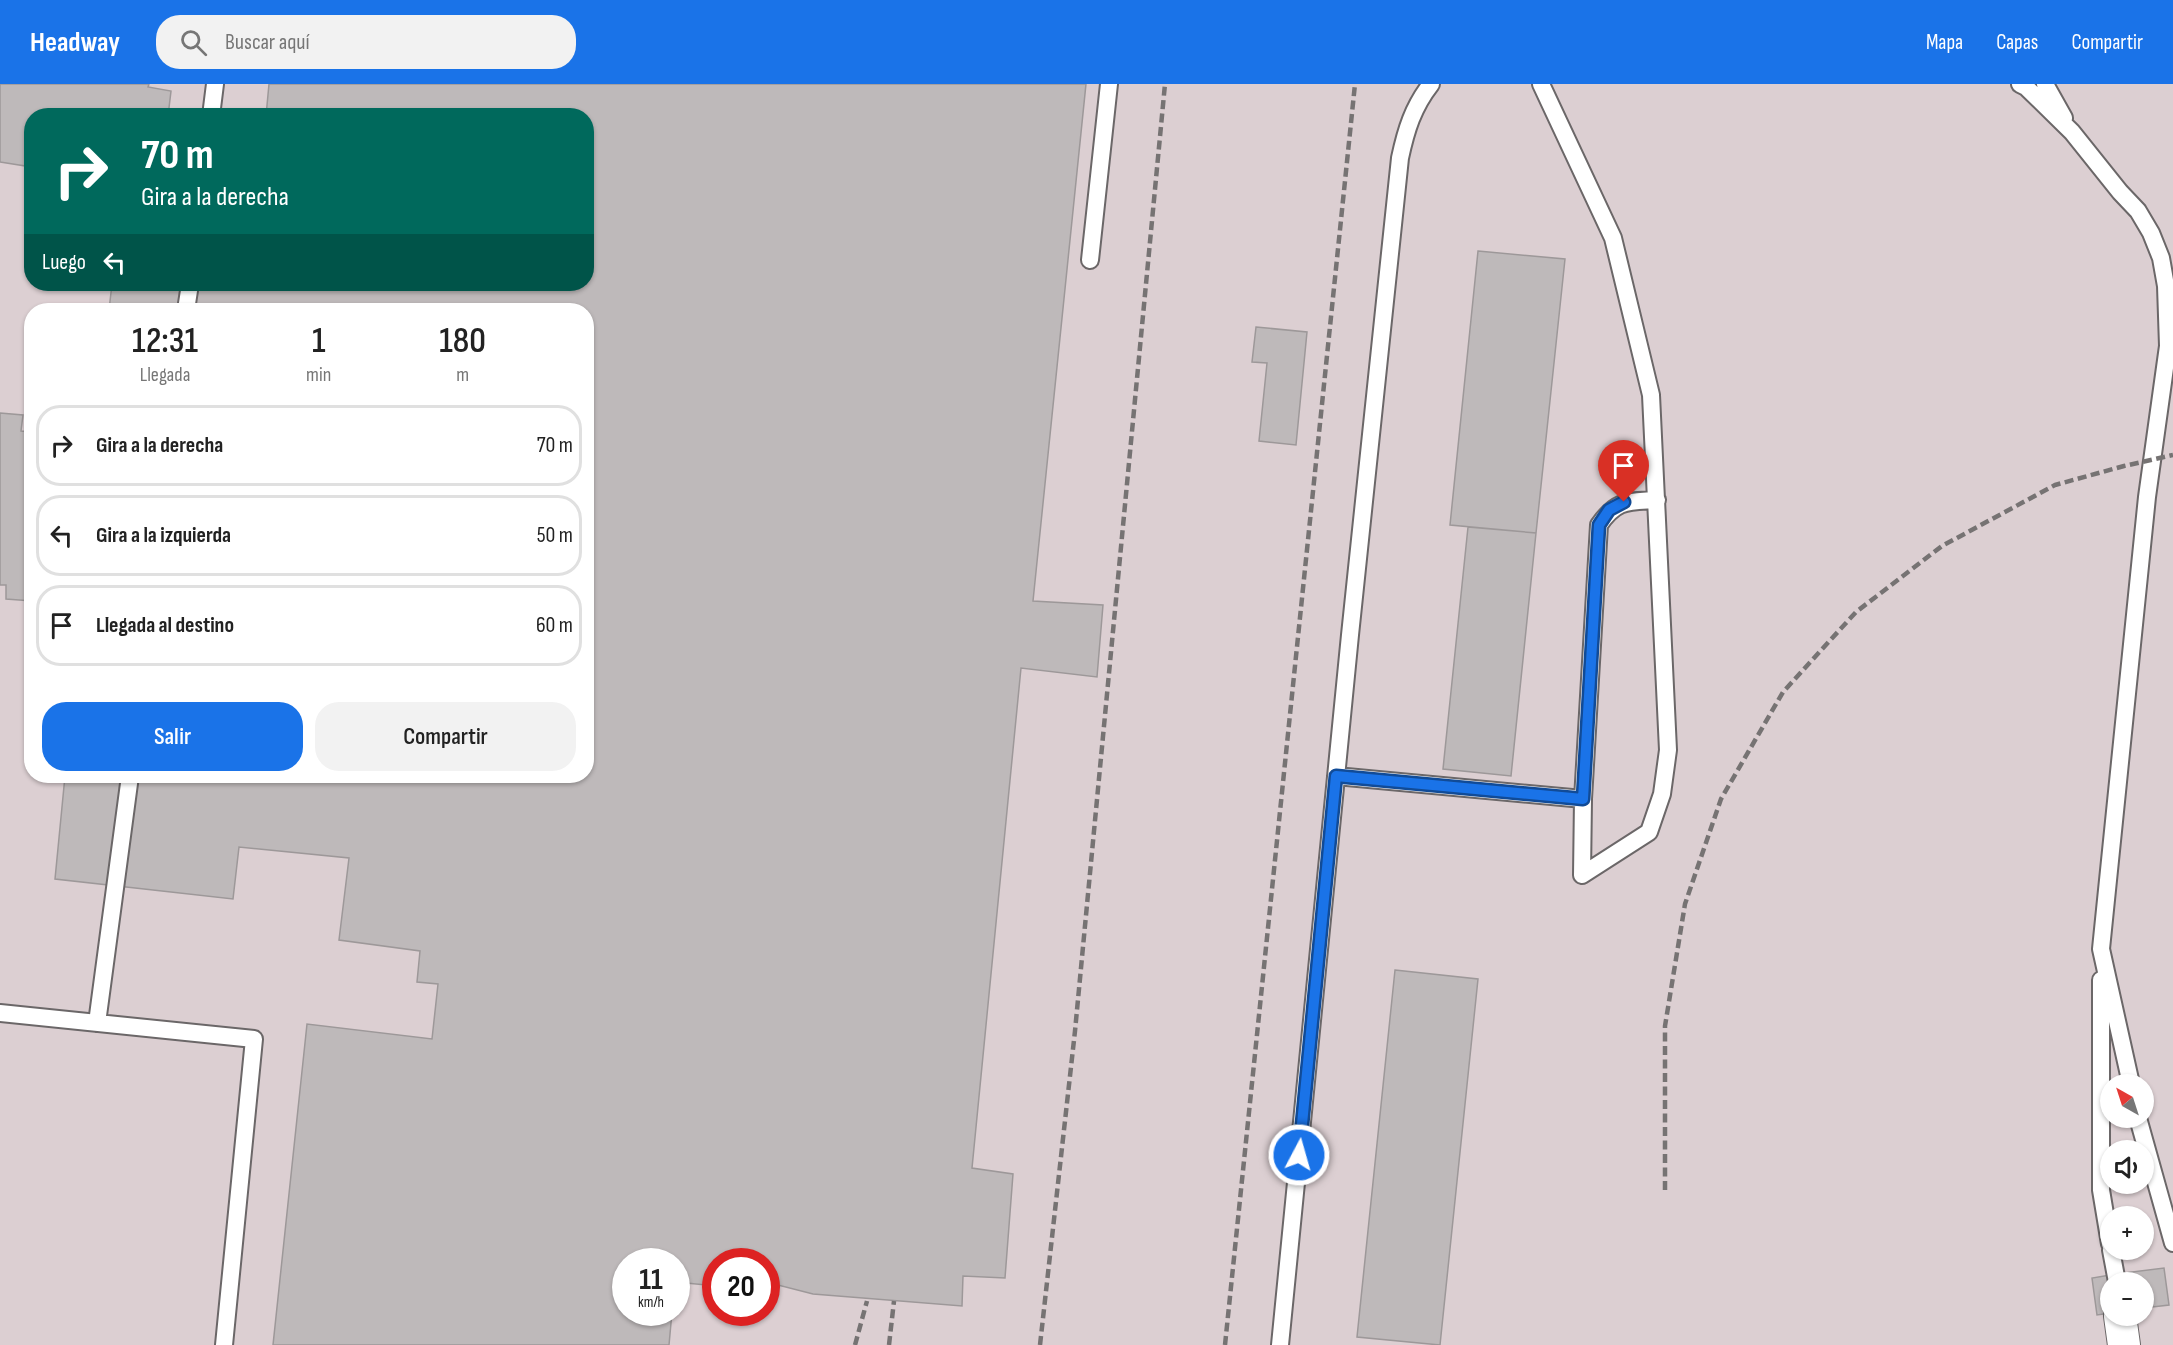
<!DOCTYPE html>
<html lang="es">
<head>
<meta charset="utf-8">
<style>
  body { margin:0; font-family:"Sofia Sans Condensed",sans-serif; background:#f2f2f2; color:#222; height:100vh; display:flex; flex-direction:column; font-size:22px; white-space:nowrap }
  * { box-sizing:border-box; margin:0 }
  p { font-size:20px; color:#767676 }
  .icon { flex:none; width:33px; height:33px; fill:none; stroke:currentColor; stroke-width:2; stroke-linecap:round; stroke-linejoin:round }
  .map { position:relative; flex:1; overflow:hidden }
  .side { position:absolute; left:24px; top:219px; width:570px; height:480px; display:flex; flex-direction:column; background:#fff; border-radius:24px; box-shadow:0 2px 4px #0004 }
  .side>* { flex:none }
  .banner { position:absolute; left:24px; top:24px; width:570px; height:183px; border-radius:24px; box-shadow:0 2px 4px #0004; background:#00695c; color:#fff; overflow:hidden }
  .needle { width:39px; rotate:321deg }
  .tools { position:absolute; left:2100px; top:990px; display:grid; gap:12px }
  .tools a { display:grid; place-items:center; width:54px; height:54px; border-radius:50%; background:#fff; box-shadow:0 2px 4px #0004; font-size:30px }
  .speed { position:absolute; left:612px; top:1164px; display:flex; gap:12px; font-size:30px; font-weight:700; text-align:center }
  .speed>* { display:grid; place-content:center; width:78px; height:78px; border-radius:50%; background:#fff; box-shadow:0 2px 4px #0004; line-height:1 }
  .speed small { font-size:15px; font-weight:400 }
  .speed .limit { border:9px solid #d22; background:#fff; color:#111 }
  .pin { position:absolute; display:grid; place-items:center; width:51px; height:51px; color:#fff; margin:-62px -26px; border-radius:50% 50% 50% 0; rotate:-45deg; box-shadow:0 0 6px #0007 }
  .pin .icon { rotate:45deg }
  .me { position:absolute; width:66px; margin:-33px; rotate:6deg; stroke-linejoin:round; filter:drop-shadow(0 0 4px #0008) }
  .turn { display:flex; align-items:center; gap:21px; height:126px; padding:0 18px; font-size:27px }
  .turn .icon { width:78px; height:78px; stroke-width:2.5 }
  .turn b { display:block; font-size:42px; line-height:51px }
  .then { display:flex; align-items:center; height:57px; padding:0 18px; background:#0003; gap:12px; font-size:22px }
  .eta { display:flex; justify-content:space-evenly; align-items:center; height:102px; text-align:center }
  .eta b { font-size:36px; font-weight:600; line-height:42px }
  .button { display:flex; gap:12px; margin-top:auto; padding:12px 18px }
  .button a { flex:1; height:69px; border-radius:24px; background:#1a73e8; color:#fff; font-size:24px; font-weight:600; line-height:69px; text-align:center }
  .button a+a { background:#f2f2f2; color:#222 }
  ul { padding:0; list-style:none }
  li { display:flex; align-items:center; gap:18px; height:81px; margin:0 12px 9px; padding:0 6px; border:3px solid #e0e0e0; border-radius:24px }
  li div { flex:1 }
  li b { display:block; font-size:22px }
  li em { font-style:normal }
  header { display:flex; align-items:center; gap:36px; box-sizing:border-box; height:84px; padding:0 30px; background:#1a73e8; color:#fff }
  header strong { font-size:28px }
  nav { display:flex; gap:33px; margin-inline-start:auto; font-size:21px }
  .search { width:420px; height:54px; background:#f2f2f2; display:flex; align-items:center; gap:15px; box-sizing:border-box; padding:0 21px; border-radius:24px; color:#767676; font-size:22px }
  .map>svg:first-child { display:block }
  .built { fill:#dccfd2; fill-rule:evenodd }
  .building { fill:#beb9ba; stroke:#9d9899; stroke-width:1.5 }
  .lines { fill:none; stroke-linecap:round; stroke-linejoin:round }
  .lane-casing { stroke:#6b6768; stroke-width:20 }
  .street-casing { stroke:#6b6768; stroke-width:34 }
  .lane { stroke:#fff; stroke-width:16 }
  .street { stroke:#fff; stroke-width:32 }
  .rail { stroke:#767373; stroke-width:4.5; stroke-dasharray:9 4.5; stroke-linecap:butt }
  .route-casing { stroke:#114b97; stroke-width:15 }
  .route { stroke:#1a73e8; stroke-width:10 }
</style>
</head>
<body>
<header>
<strong>Headway</strong>
<div class="search"><svg class="icon" aria-label="search" viewBox="0 0 24 24"><circle cx="10" cy="10" r="6"/><path d="M15 15l6 6"/></svg>Buscar aquí</div>
<nav><a>Mapa</a><a>Capas</a><a>Compartir</a></nav>
</header>
<div class="map">
<svg width="2173" height="1261" viewBox="0 0 2173 1261">
  <rect width="100%" height="100%" fill="#e3dee0"/>
  <path class="built" d="M 0,0 L 2173,0 L 2173,1261 L 0,1261 ZM 32,32 L 586,32 L 586,200 L 32,200 ZM 32,226 L 586,226 L 586,692 L 32,692 ZM 2110,1000 L 2144,1000 L 2144,1034 L 2110,1034 ZM 2110,1066 L 2144,1066 L 2144,1100 L 2110,1100 ZM 2110,1132 L 2144,1132 L 2144,1166 L 2110,1166 ZM 626,1178 L 676,1178 L 676,1228 L 626,1228 ZM 716,1178 L 766,1178 L 766,1228 L 716,1228 ZM 2110,1198 L 2144,1198 L 2144,1232 L 2110,1232 Z"/>
  <path class="building" d="M 0,0 L 149,0 L 148,3 L 171,7 L 168,32 L 32,32 L 32,83 L 0,78 Z
    M 269,0 L 1086,0 L 1033,517 L 1103,521 L 1097,593 L 1021,584 L 972,1084 L 1013,1090 L 1005,1194 L 963,1192 L 962,1222 L 813,1210 L 766,1198 L 766,1178 L 716,1178 L 716,1202 L 676,1198 L 676,1178 L 626,1178 L 626,1228 L 672,1228 L 669,1261 L 273,1261 L 307,940 L 432,955 L 438,900 L 417,898 L 420,867 L 339,856 L 349,774 L 239,763 L 233,815 L 55,795 L 65,692 L 586,692 L 586,226 L 109,226 L 112,200 L 586,200 L 586,32 L 266,32 Z
    M 1478,167 L 1565,175 L 1536,449 L 1450,441 Z
    M 1256,243 L 1307,248 L 1296,361 L 1259,357 L 1267,279 L 1252,278 Z
    M 0,329 L 23,331 L 21,347 L 32,348 L 32,517 L 6,515 L 6,501 L 0,501 Z
    M 1468,443 L 1536,449 L 1511,692 L 1443,685 Z
    M 1395,886 L 1478,895 L 1440,1261 L 1357,1253 Z
    M 2164,1184 L 2169,1221 L 2144,1224 L 2144,1198 L 2110,1198 L 2110,1229 L 2097,1231 L 2092,1194 L 2116,1190 Z"/>
  <g class="lines">
    <defs>
      <path id="lane" d="M 1541,0 L 1613,154 L 1651,311 L 1668,666 L 1662,710 L 1649,748 L 1582,791
        M 2020,0 L 2026,3 L 2072,48 L 2120,108 L 2138,127 L 2151,149 L 2161,174 L 2166,202 L 2168,262 L 2147,413 L 2101,865 L 2131,1000
        M 2045,0 L 2064,34
        M 211,32 L 215,0
        M 1090,176 L 1109,0
        M 186,226 L 190,200
        M 1336,692 L 1583,715
        M 1582,791 L 1583,715 L 1599,441 C 1617,415 1628,418 1657,416
        M 2101,896 L 2101,1106 L 2110,1160
        M 0,929 L 254,955 L 224,1261
        M 97,939 L 130,692
        M 2138,1034 L 2173,1159
        M 2111,1166 L 2117,1198
        M 1280,1261 L 1350,551 L 1400,74 C 1406,46 1413,23 1431,0"/>
      <path id="street" d="M 2120,1232 L 2124,1261"/>
    </defs>
    <use href="#lane" class="lane-casing"/>
    <use href="#street" class="street-casing"/>
    <use href="#lane" class="lane"/>
    <use href="#street" class="street"/>
    <path class="rail" d="M 1665,1106 L 1665,942 L 1685,820 L 1721,715 L 1783,608 L 1856,528 L 1942,462 L 2055,401 L 2124,382 L 2173,371
      M 855,1261 L 867,1217
      M 889,1261 L 894,1217
      M 1040,1261 L 1075,947 L 1165,0
      M 1225,1261 L 1355,0"/>
  </g>
  <g class="lines">
    <defs>
      <path id="route" d="M 1299,1071 L 1336,692 L 1583,715 L 1599,441 L 1609,426 L 1624,418"/>
    </defs>
    <use href="#route" class="route-casing"/>
    <use href="#route" class="route"/>
  </g>
</svg>
<div class="tools">
<a><svg class="needle" viewBox="-14 -14 28 28"><path d="M0-13l5 13h-10z" fill="#e53935"/><path d="M0 13l5-13h-10z" fill="#767676"/></svg></a>
<a><svg class="icon" aria-label="sound" viewBox="0 0 24 24"><path d="M4 9h4l5-4v14l-5-4H4zM17 9q2 3 0 6"/></svg></a>
<a>+</a>
<a>−</a>
</div>
<div class="speed"><div>11<small>km/h</small></div><div class="limit">20</div></div>
<div class="pin" style="left:1624px;top:418px;background:#d93025"><svg class="icon" aria-label="arrive" viewBox="0 0 24 24"><path d="M6 21V4h12l-3 4 3 4H6"/></svg></div>
<svg class="me" style="left:1299px;top:1071px" viewBox="-20 -20 40 40"><circle r="17" fill="#1a73e8" stroke="#fff" stroke-width="3"/><path d="M0-11L8 9 0 5-8 9z" fill="#fff"/></svg>
<div class="banner">
<div class="turn"><svg class="icon" aria-label="right" viewBox="0 0 24 24"><path d="M7 20v-9h11M14 6l5 5-5 5"/></svg><div><b>70 m</b>Gira a la derecha</div></div>
<div class="then">Luego<svg class="icon" aria-label="left" viewBox="0 0 24 24"><path d="M17 20v-9H6M10 6l-5 5 5 5"/></svg></div>
</div>
<section class="side">
<div class="eta">
<div><b>12:31</b><p>Llegada</p></div>
<div><b>1</b><p>min</p></div>
<div><b>180</b><p>m</p></div>
</div>
<ul>
<li><svg class="icon" aria-label="right" viewBox="0 0 24 24"><path d="M7 20v-9h11M14 6l5 5-5 5"/></svg><div><b>Gira a la derecha</b></div><em>70 m</em></li>
<li><svg class="icon" aria-label="left" viewBox="0 0 24 24"><path d="M17 20v-9H6M10 6l-5 5 5 5"/></svg><div><b>Gira a la izquierda</b></div><em>50 m</em></li>
<li><svg class="icon" aria-label="arrive" viewBox="0 0 24 24"><path d="M6 21V4h12l-3 4 3 4H6"/></svg><div><b>Llegada al destino</b></div><em>60 m</em></li>
</ul>
<div class="button"><a>Salir</a><a>Compartir</a></div>
</section>
</div>
</body>
</html>
